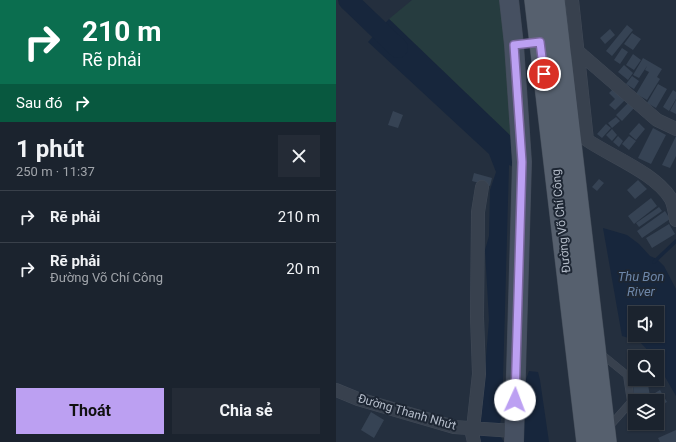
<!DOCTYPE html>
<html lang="vi">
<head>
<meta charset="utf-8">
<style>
  body { margin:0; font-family:Roboto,sans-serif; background:#242b36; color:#f1f3f6; height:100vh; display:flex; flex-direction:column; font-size:15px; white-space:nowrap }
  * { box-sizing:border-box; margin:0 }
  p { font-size:13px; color:#a0a4aa }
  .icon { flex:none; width:22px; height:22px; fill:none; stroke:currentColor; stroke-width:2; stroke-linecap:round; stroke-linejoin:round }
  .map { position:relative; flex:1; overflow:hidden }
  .side { display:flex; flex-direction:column; background:#1b232e; width:336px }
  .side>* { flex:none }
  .top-card { background:#0b6e4f; color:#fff; overflow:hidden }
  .tools { position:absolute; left:292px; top:306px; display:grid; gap:8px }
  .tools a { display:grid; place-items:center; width:36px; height:36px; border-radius:0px; background:#1b232e; box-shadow:0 1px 3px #0004,0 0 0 1px #39404a; font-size:20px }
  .pin { position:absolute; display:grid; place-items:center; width:34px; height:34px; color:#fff; margin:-17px; border:2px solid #fff; border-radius:50%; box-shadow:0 1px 4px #0007 }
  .me { position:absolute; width:44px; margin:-22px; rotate:2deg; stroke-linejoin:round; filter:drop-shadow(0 0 3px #0008) }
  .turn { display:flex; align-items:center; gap:14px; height:84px; padding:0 16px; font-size:18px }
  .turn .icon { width:52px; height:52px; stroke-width:2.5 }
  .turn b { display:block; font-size:28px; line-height:34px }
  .then { display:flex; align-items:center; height:38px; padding:0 16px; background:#0003; gap:8px; font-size:15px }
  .round { display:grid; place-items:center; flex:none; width:42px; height:42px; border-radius:0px; background:#242b36 }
  .overview { display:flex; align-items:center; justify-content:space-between; height:68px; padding:0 16px }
  h1 { font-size:24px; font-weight:700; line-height:30px }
  .button { display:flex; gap:8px; margin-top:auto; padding:8px 16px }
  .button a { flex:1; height:46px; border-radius:0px; background:#bca0f2; color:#111; font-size:16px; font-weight:700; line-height:46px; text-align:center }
  .button a+a { background:#242b36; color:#f1f3f6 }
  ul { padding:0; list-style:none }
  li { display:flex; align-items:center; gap:12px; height:52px; padding:0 16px; border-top:1px solid #39404a }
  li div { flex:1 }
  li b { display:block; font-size:15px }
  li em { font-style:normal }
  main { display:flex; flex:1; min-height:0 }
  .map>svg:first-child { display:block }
  .green { fill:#263c3f }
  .water { fill:#17263c; fill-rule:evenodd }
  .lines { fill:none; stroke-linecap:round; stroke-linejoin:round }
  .stream { stroke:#17263c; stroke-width:3.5 }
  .river { stroke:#17263c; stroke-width:20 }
  .building { fill:#364354 }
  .lane-casing { stroke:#414a57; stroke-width:8 }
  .street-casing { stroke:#414a57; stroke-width:14 }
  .secondary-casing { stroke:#414a57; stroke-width:20 }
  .primary-casing { stroke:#414a57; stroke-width:22 }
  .lane { stroke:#38414e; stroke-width:7 }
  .street { stroke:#38414e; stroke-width:13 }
  .secondary { stroke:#465061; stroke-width:19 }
  .primary { stroke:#56606e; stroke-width:21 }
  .route-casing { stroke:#7a689d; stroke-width:10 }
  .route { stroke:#bca0f2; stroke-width:7 }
  .labels { text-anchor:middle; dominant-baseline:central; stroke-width:4; stroke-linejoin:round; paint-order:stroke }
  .street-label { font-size:12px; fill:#b4bcc9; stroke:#1d2633 }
  .water-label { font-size:13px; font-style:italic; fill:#6d86a8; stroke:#1d2633 }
</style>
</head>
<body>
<main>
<section class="side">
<div class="top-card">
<div class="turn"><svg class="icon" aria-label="right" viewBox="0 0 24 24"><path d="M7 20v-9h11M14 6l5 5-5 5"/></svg><div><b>210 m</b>Rẽ phải</div></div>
<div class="then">Sau đó<svg class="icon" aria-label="right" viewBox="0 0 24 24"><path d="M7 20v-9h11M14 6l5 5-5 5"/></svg></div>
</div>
<div class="overview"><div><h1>1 phút</h1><p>250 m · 11:37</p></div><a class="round"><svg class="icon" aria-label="close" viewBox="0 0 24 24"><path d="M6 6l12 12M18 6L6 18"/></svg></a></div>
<ul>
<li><svg class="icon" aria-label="right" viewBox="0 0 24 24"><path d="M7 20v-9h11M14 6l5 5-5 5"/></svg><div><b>Rẽ phải</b></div><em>210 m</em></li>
<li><svg class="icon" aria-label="right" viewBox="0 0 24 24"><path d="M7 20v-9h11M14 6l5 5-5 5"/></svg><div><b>Rẽ phải</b><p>Đường Võ Chí Công</p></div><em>20 m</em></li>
</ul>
<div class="button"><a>Thoát</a><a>Chia sẻ</a></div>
</section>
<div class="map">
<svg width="340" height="442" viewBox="0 0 340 442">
  <rect width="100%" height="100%" fill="#242f3e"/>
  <path class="green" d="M 76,0 L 167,0 L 182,143 L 53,19 Z"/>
  <path class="water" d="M 53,19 L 182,143 L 184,169 L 173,165 L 166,415 L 162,432 L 168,442 L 144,442 L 144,431 L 153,320 L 149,250 L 153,236 L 154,190 L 160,172 L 153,154 L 32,42 Z
    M 267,228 L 291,235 L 303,244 L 314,256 L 321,259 L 328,266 L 340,289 L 340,396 L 321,363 L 321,357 L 318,357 L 303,341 L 286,336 ZM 299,313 L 321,313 L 321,335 L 299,335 Z
    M 193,371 L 202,372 L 204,380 L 213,442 L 186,442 L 189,382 Z"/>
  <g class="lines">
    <path class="stream" d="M 318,262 L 340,241"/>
    <path class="river" d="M 12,0 L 62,48"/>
  </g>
  <path class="building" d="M 291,25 L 297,30 L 276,56 L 270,51 Z
    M 274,29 L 279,35 L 269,44 L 264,38 Z
    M 296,33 L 305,39 L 297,50 L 288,44 Z
    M 286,48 L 292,52 L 284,64 L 278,60 Z
    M 297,54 L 305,60 L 298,70 L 290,65 Z
    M 307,58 L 326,69 L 321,77 L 324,79 L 311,100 L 300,94 L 313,72 L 309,70 L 311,66 L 303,78 L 297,75 Z
    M 288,65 L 297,73 L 292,80 L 282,72 Z
    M 296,76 L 303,81 L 298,89 L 290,84 Z
    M 322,84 L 331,89 L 320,108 L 311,103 Z
    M 278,88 L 290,99 L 279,110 L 273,105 L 279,99 L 273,93 Z
    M 337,90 L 340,92 L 340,99 L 333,111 L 327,107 Z
    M 340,100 L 340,114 L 334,111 Z
    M 293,102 L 299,107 L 286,121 L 280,115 Z
    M 57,111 L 67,115 L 62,128 L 52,125 Z
    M 280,117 L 284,121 L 276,128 L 272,123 Z
    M 303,123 L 309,129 L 300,140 L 293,134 Z
    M 270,124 L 275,128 L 266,138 L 261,134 Z
    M 317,128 L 330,135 L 315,164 L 302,158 Z
    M 276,129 L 281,135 L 276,141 L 270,135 Z
    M 282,136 L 287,141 L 283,147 L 277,142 Z
    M 293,136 L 300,141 L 293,150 L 286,144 Z
    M 340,136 L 340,156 L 334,168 L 326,165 Z
    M 138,173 L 156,178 L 154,186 L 136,181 Z
    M 263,179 L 268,183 L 261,191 L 256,187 Z
    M 302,180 L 311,189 L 299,199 L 291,190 Z
    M 315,198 L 321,206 L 298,224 L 292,216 Z
    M 323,207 L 326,211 L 303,227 L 300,223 Z
    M 329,211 L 334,219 L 306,238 L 301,231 Z
    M 333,224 L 339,234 L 316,248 L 310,238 Z
    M 295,372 L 299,372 L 299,379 L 311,379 L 314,396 L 324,390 L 331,402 L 321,407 L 321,401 L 299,401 Z
    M 35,412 L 48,420 L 38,438 L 25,430 Z
    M 340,430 L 340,442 L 324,442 L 322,438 Z"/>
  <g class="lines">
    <defs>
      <path id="lane" d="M 264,353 L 291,375 L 295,402 L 272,428"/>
      <path id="street" d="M 236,0 L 251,140 C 276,157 319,173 335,199 C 338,205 339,214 340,220
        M 239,49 L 321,120 L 340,129
        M 0,390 L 22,399 L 118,427 L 178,431
        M 135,429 L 138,442
        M 137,429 L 143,374 L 141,317 L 142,212 L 146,187"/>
      <path id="secondary" d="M 173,0 L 178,45 L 186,162 L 178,442"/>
      <path id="primary" d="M 199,0 L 251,442
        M 218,0 L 270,442"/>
    </defs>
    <use href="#lane" class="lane-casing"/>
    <use href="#street" class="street-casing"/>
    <use href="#secondary" class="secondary-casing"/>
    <use href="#primary" class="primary-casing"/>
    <use href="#lane" class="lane"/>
    <use href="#street" class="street"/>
    <use href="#secondary" class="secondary"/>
    <use href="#primary" class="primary"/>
  </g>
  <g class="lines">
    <defs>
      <path id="route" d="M 179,400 L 186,162 L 178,45 L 204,42 L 208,74"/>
    </defs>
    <use href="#route" class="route-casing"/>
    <use href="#route" class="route"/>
  </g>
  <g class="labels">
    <g class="street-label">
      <text transform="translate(225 221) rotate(-96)">Đường Võ Chí Công</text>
      <text transform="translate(71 412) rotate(16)">Đường Thanh Nhứt</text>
    </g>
    <g class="water-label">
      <text x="305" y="276">Thu Bon<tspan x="305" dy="15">River</tspan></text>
    </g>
  </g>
</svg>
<div class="tools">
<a><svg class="icon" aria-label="sound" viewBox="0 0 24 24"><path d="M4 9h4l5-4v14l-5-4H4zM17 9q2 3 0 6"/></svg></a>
<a><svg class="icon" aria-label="search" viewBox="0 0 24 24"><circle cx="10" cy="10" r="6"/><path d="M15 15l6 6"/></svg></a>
<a><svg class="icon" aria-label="layers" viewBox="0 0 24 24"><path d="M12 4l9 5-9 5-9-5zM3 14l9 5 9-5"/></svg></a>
</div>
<div class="pin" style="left:208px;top:74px;background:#d93025"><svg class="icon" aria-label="arrive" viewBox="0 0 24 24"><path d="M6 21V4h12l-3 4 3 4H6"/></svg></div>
<svg class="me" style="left:179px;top:400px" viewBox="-20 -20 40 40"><circle r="19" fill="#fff"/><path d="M0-13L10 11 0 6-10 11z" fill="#bca0f2"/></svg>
</div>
</main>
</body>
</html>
